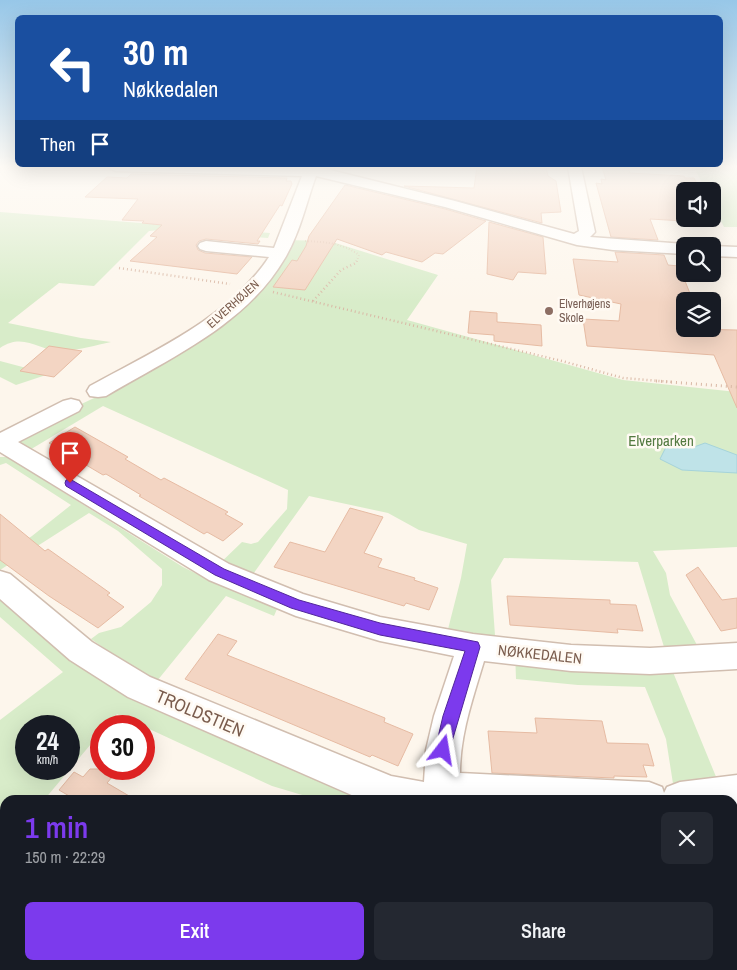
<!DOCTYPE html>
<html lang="en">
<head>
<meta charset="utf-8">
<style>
  body { margin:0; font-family:"Archivo Narrow",sans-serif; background:#242831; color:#f1f3f6; height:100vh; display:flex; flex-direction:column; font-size:19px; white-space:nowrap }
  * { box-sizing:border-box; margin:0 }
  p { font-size:16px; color:#9ea1a6 }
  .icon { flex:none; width:28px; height:28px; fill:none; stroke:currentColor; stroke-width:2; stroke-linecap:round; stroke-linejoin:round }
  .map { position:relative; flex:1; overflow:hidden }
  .details { position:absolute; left:0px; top:795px; width:738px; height:175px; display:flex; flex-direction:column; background:#171b24; border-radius:15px 15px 0 0; box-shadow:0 5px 20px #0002 }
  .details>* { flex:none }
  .guide { position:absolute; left:15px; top:15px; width:708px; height:152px; border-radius:8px; box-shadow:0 5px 20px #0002; background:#1a4fa0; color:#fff; overflow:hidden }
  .fabs { position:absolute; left:676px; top:182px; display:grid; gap:10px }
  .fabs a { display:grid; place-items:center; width:45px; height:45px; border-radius:8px; background:#171b24; box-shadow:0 5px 20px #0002; font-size:25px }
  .speed { position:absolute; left:15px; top:715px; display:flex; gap:10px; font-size:25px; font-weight:700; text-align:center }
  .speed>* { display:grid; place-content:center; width:65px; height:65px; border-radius:50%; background:#171b24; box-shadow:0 5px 20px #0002; line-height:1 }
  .speed small { font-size:12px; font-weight:400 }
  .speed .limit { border:8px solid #d22; background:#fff; color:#111 }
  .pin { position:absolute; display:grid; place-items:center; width:42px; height:42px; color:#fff; margin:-51px -21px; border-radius:50% 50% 50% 0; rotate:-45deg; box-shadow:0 0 5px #0007 }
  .pin .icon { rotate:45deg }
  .me { position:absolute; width:55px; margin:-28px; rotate:14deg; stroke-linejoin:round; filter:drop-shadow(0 0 4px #0008) }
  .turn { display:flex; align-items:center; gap:18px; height:105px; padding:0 25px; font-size:22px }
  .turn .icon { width:65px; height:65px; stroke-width:2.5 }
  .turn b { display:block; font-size:35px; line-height:42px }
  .then { display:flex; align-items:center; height:48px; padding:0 25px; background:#0003; gap:10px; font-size:19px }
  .round { display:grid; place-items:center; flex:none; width:52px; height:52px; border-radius:8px; background:#242831 }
  .overview { display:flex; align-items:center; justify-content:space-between; height:85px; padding:0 25px }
  h1 { font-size:30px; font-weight:600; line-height:38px; color:#7c3aed }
  .primary-button { display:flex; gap:10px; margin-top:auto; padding:10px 25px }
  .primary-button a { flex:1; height:58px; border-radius:8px; background:#7c3aed; color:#fff; font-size:20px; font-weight:600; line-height:58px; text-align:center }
  .primary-button a+a { background:#242831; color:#f1f3f6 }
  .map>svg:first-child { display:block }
  .green { fill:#d8ecc9; fill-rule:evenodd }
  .water { fill:#bfe3e8; stroke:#a5d3da }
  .building { fill:#f3d5c3; stroke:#e6bba3 }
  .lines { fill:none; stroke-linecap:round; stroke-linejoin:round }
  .minor-casing { stroke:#d1beb0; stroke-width:3 }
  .path-far2 { stroke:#d9b8a5; stroke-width:2; stroke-dasharray:0.5 2.5; stroke-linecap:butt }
  .path-far1 { stroke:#d9b8a5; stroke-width:2.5; stroke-dasharray:1 3; stroke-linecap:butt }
  .path { stroke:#d9b8a5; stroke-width:3; stroke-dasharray:1 4; stroke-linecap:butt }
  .minor { fill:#fff; fill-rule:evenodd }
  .route { fill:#7c3aed; stroke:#51269a }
  .education-dot { fill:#8d6e63; stroke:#fffaf3; stroke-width:2 }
  .labels { text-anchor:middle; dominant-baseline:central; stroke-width:5; stroke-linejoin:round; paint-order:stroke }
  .far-street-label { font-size:12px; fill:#7a5c4d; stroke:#fffaf3 }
  .far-education-label { font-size:12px; fill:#785e54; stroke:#fffaf3; text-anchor:start }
  .park-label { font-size:15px; fill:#537a41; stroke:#fffaf3 }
  .street-label { font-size:15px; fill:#7a5c4d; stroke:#fffaf3 }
  .near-street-label { font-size:18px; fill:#7a5c4d; stroke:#fffaf3 }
</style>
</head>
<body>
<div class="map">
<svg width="737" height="970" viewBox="0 0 737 970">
  <rect width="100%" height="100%" fill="#fdf6ec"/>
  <path class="green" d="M 694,167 L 737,167 L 737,227 L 724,227 L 713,205 L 712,191 L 706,191 Z
    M 0,212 L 270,233 L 268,238 L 160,230 L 149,231 L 94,286 L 59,283 L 8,323 L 81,338 L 111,342 C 96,345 80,350 64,351 C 40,353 25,331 0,348 Z
    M 285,240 L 329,241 L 438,275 L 407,320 L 623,380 L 737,392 L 737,547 L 653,551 L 666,573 L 670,595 L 704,658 L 668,660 L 719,784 L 674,790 L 666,739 L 645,687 L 578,685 L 516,679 L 515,651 L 668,660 L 638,562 L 504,558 L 491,580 L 496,649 L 445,641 L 461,578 L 467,544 L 419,530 L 388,513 L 309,496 L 246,584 L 214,569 L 242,542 L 251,544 L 258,542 L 287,509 L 288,490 L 103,406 L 23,454 L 1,442 L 147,373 L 180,344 L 241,299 Z
    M 0,361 L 49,374 L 16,385 L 0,377 Z
    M 0,457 L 7,457 L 183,567 L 213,582 L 277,609 L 274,616 L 226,596 L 157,681 L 130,666 L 91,639 L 99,633 L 121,627 L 151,602 L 162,585 L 162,569 L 118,531 L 89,513 L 0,570 L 0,557 L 32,536 L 71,505 L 6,463 L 0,465 Z
    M 0,599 L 91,672 L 371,800 L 319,800 L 272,786 L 117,714 L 106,726 L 101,726 L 101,732 L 44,800 L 5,800 L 5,837 L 0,831 L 0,720 L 63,672 L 0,617 ZM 26,726 L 69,726 L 69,769 L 26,769 Z
    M 115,965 L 301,965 L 315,970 L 119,970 Z"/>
  <path class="water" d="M 705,443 L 737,455 L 737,473 L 682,470 L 660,459 L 666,447 L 694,447 Z"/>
  <path class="building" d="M 477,167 L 546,167 L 548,176 L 556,181 L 561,212 L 541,213 L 542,223 L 404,186 L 474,188 Z
    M 602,167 L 628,167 L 630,173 L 684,176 L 685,178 L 694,178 L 701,191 L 685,191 L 685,219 L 712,219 L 712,213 L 718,223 L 650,219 L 658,240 L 611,237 L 596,183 L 602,184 L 601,179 L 606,180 Z
    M 131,174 L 287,178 L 286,181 L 291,181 L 292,184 L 282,206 L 280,205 L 257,241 L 260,241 L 258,244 L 206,239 L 199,241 L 196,245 L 198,250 L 205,253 L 252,257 L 237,274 L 130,261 L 157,237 L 150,236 L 162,225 L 142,223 L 144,221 L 122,220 L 138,199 L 85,197 L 107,177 L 127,178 Z
    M 345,185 L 445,209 L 486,221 L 443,254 L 435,253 L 422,262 L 386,252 L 382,255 L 337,239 L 305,290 L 273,287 L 292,260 L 297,261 L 306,246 L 309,236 Z
    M 489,222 L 543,237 L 546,274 L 518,272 L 513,280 L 487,274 Z
    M 615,252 L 664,255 L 668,265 L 679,266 L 693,301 L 685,301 L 685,329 L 737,330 L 737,408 L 714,355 L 587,346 L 583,319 L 619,321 L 621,304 L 579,295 L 573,259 L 618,262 Z
    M 470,311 L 497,313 L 497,322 L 541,325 L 542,346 L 494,341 L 494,335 L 468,333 Z
    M 49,346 L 82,351 L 54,377 L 20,371 Z
    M 75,427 L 128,457 L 125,459 L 161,480 L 164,478 L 228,512 L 225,514 L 243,524 L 223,541 L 207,532 L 204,534 L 139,496 L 141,495 L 106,474 L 103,475 L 49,443 Z
    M 350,508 L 383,517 L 364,553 L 382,559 L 378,567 L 415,578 L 414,580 L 438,588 L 429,610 L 406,603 L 404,606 L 274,567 L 290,542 L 325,552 Z
    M 0,514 L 45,551 L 48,549 L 110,593 L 107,595 L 124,607 L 98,628 L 49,596 L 0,560 Z
    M 698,567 L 722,600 L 737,598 L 737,628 L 721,631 L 686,575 Z
    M 507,596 L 610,600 L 610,604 L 636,605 L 643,631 L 617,629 L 618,633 L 510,625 Z
    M 218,634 L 237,641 L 227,655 L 385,718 L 384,722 L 413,734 L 398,766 L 372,755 L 370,757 L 185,679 Z
    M 535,718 L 602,721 L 607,743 L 648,744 L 654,766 L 643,765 L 647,777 L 614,776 L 614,778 L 492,773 L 488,731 L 537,733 Z
    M 90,769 L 119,769 L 107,783 L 136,800 L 76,800 L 59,790 L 74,772 L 83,777 Z"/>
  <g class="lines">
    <defs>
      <path id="minor" d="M 108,167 L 318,167 L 455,201 L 574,234 L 579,231 L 568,167 L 581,167 L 595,232 L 590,237 L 685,244 L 691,246 L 685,246 L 685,254 L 613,250 L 577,245 L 445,207 L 316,176 C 306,203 300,233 285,258 C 246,325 170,358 106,396 L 98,397 L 90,396 L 87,391 L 90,386 C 153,351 228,319 269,257 L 206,251 L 200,249 L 198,246 L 200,243 L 206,241 L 274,248 L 302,176 L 115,171 Z
        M 711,246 L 712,246 L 737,247 L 737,257 L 712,256 Z
        M 71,399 L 79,401 L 82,406 L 79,411 L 18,442 L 229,564 L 303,594 L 380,617 L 473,634 L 571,645 L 650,648 L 737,643 L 737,669 L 650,674 L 571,671 L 484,661 C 473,698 460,734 460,773 L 649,782 L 662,787 L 664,793 L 667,787 L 680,782 L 737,775 L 737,811 L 732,811 L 732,800 L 363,800 L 128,697 L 70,660 L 0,599 L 0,571 L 10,574 L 92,642 L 150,677 L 391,776 L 424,782 L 426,750 L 434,716 L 454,656 L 380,641 L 296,616 L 209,580 L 0,452 L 0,433 L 63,401 Z
        M 0,867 L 5,869 L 5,913 L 0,911 Z
        M 5,936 L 5,965 L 23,965 L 21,970 L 0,970 L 0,938 Z
        M 41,965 L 86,965 L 89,970 L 43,970 Z
        M 324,965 L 377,965 L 380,970 L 326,970 Z
        M 467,965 L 509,965 L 512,970 L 468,970 Z"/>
    </defs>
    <use href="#minor" class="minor-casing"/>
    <path class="path-far2" d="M 305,241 C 325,242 343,243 359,255 L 356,262"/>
    <path class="path-far1" d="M 119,268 L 230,284
      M 273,292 L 562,361 L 623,378 L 672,382
      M 313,301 L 341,270 L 356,263 L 357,261"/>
    <path class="path" d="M 656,381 L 737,387"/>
    <use href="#minor" class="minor"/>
  </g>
  <linearGradient id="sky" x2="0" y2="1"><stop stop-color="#97c7e8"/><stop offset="0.55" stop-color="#fefbf6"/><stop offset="1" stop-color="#fefbf6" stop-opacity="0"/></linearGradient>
  <rect width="737" height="303" fill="url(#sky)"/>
  <path class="route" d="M 70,479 L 224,569 L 299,600 L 380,623 L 478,642 L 480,647 L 448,755 L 443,757 L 437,755 L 435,750 L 443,716 L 465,651 L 380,635 L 291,608 L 215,575 L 66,486 L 65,483 L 66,480 Z"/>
  <circle class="education-dot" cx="549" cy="311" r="5"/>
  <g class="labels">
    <g class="far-street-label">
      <text transform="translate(233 304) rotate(-42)">ELVERHØJEN</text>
    </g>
    <g class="far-education-label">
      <text x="559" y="304">Elverhøjens<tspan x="559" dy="14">Skole</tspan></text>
    </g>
    <g class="park-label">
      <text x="661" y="440">Elverparken</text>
    </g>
    <g class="street-label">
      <text transform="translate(540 654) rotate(6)">NØKKEDALEN</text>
    </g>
    <g class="near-street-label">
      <text transform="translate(200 713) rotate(23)">TROLDSTIEN</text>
    </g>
  </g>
</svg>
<div class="fabs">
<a><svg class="icon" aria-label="sound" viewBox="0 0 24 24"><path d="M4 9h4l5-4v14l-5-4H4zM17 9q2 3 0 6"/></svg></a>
<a><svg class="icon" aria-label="search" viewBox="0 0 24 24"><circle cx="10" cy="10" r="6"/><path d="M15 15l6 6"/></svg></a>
<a><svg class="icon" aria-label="layers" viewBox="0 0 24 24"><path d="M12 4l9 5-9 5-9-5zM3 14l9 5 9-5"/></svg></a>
</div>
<div class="speed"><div>24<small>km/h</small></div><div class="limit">30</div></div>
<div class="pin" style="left:70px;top:483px;background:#d93025"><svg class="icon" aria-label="arrive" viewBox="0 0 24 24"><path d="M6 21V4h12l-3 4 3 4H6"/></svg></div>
<svg class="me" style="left:443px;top:750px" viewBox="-20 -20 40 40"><path d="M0-17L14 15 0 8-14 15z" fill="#7c3aed" stroke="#fff" stroke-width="4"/></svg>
<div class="guide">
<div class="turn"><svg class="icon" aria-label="left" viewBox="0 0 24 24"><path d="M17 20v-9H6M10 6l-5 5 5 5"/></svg><div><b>30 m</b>Nøkkedalen</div></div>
<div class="then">Then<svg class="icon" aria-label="arrive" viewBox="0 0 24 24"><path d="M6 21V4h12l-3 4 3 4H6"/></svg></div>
</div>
<section class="details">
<div class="overview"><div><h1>1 min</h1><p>150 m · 22:29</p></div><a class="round"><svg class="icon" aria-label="close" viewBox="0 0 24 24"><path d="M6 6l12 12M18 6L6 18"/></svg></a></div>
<div class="primary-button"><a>Exit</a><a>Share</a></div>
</section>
</div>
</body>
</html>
